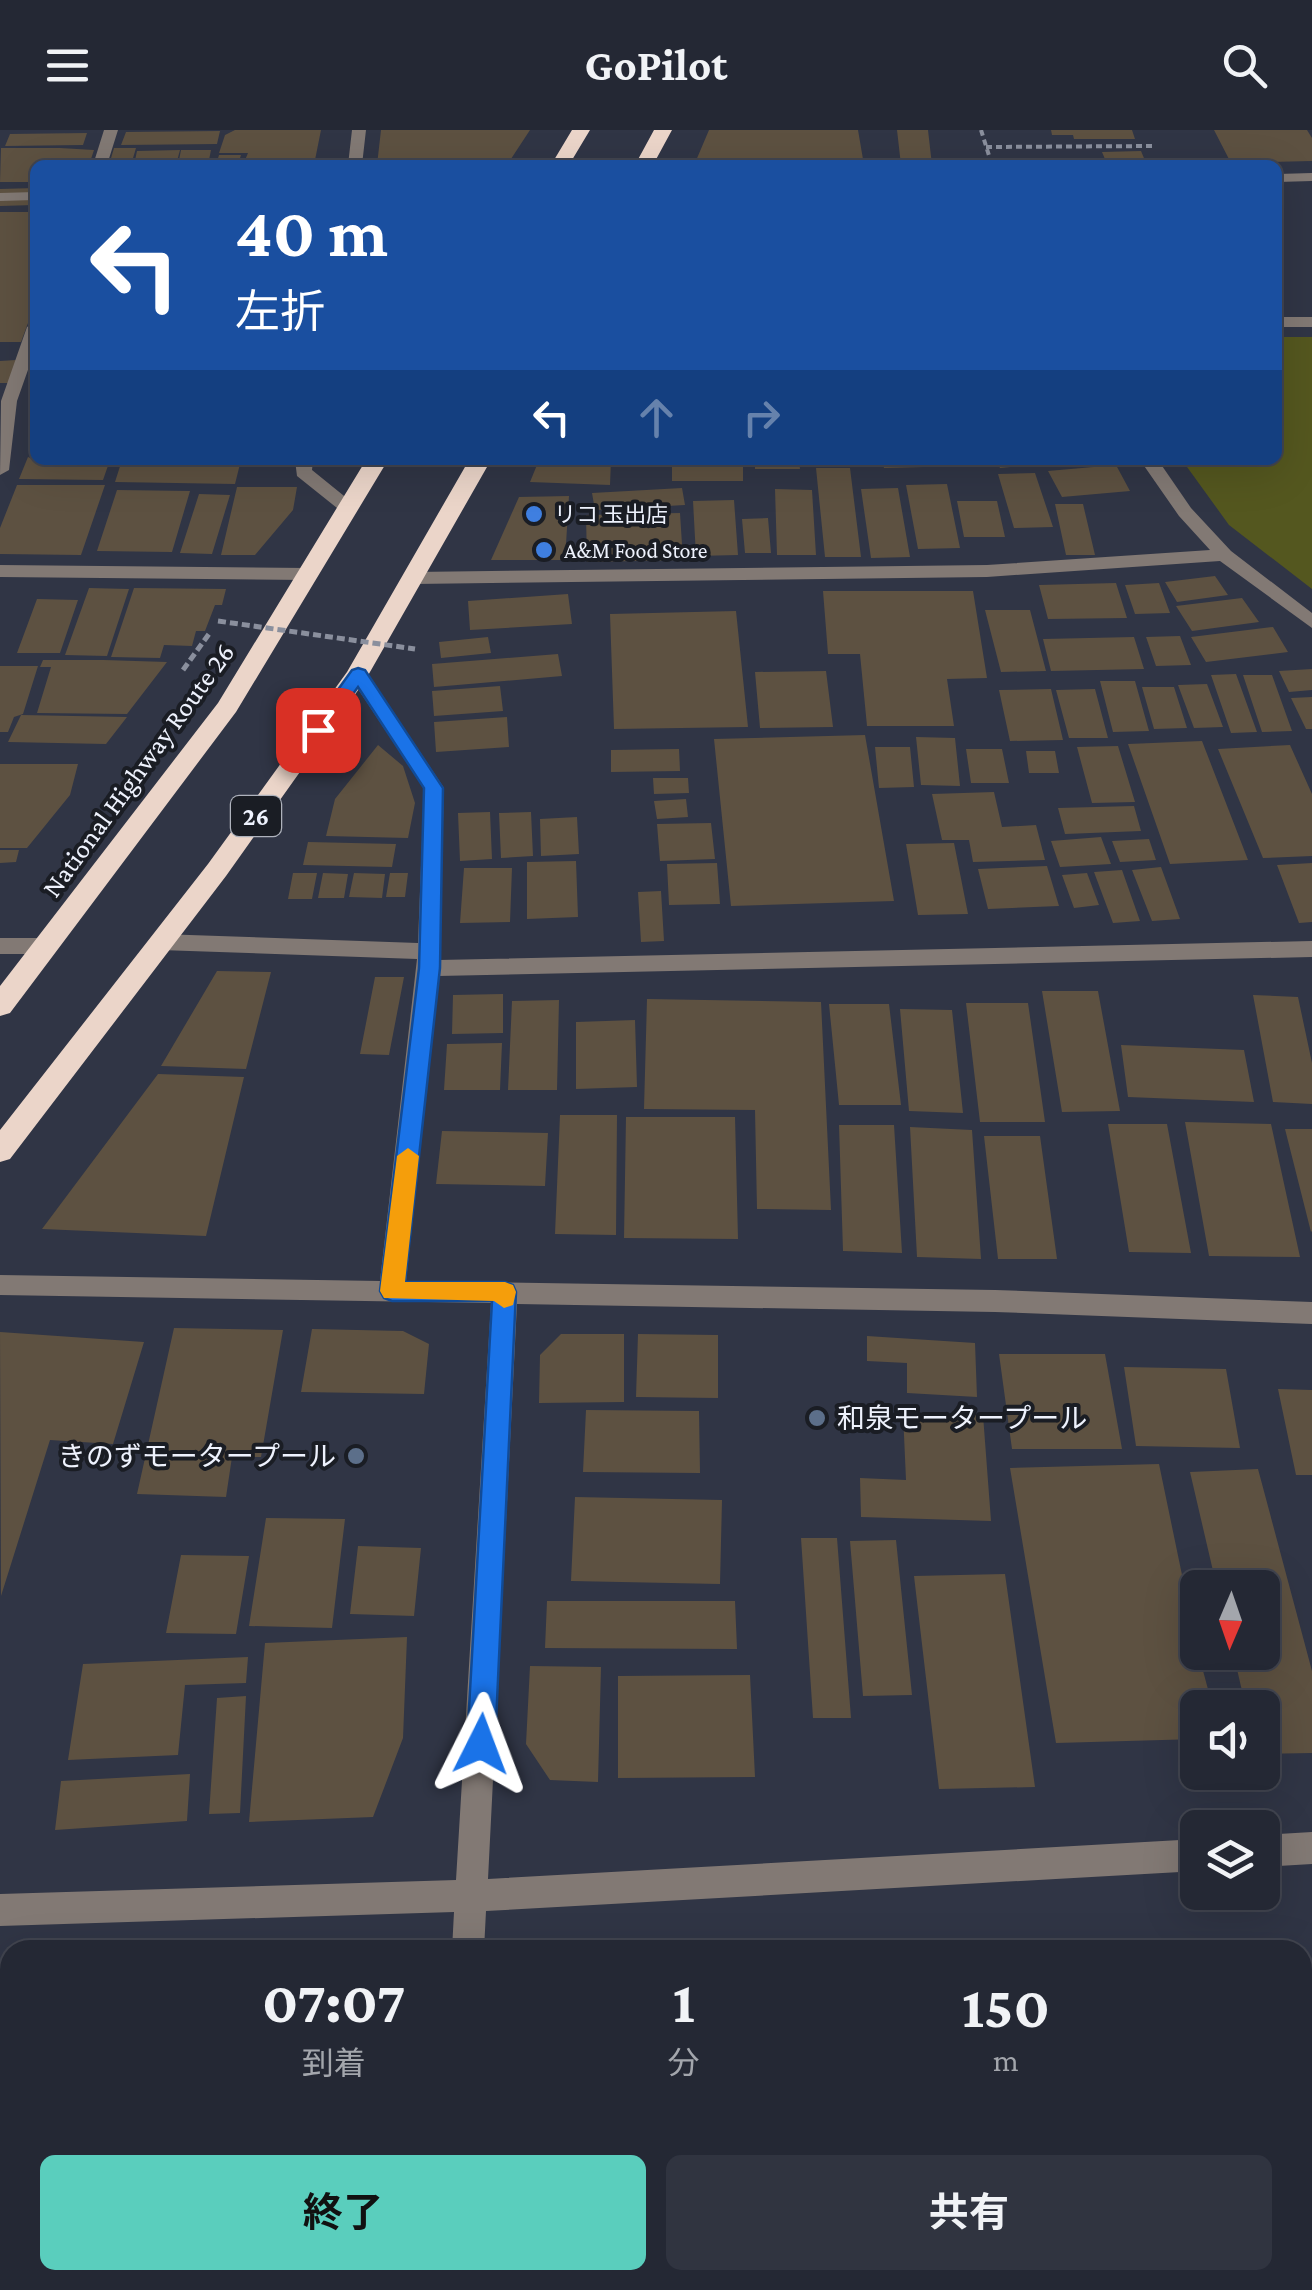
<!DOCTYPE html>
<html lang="ja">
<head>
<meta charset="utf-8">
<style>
  body { margin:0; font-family:"Crimson Pro","Noto Sans JP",serif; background:#303440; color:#f1f3f6; height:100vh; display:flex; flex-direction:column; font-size:38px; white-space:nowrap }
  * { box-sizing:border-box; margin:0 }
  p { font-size:32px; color:#a3a6ac }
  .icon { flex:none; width:55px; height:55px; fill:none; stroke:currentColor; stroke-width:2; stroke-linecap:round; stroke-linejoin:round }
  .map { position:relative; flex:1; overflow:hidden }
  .sheet { position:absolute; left:0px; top:1810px; width:1312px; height:350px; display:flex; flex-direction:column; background:#242834; border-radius:30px 30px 0 0; box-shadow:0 10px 40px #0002,0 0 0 2px #41444f }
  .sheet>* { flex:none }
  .top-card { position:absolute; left:30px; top:30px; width:1252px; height:305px; border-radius:15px; box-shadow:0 10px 40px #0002,0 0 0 2px #41444f; background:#1a4fa0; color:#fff; overflow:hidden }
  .needle { width:65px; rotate:182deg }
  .fabs { position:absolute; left:1180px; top:1440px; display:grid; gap:20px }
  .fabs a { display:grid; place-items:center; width:100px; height:100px; border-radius:15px; background:#242834; box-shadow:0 10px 40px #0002,0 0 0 2px #41444f; font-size:50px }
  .pin { position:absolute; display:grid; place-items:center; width:85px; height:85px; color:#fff; margin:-42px; border-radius:20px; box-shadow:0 5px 15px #0006 }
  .me { position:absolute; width:110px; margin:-55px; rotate:3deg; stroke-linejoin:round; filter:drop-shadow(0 0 8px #0008) }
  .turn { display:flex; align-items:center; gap:35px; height:210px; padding:0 40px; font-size:45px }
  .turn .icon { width:130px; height:130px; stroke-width:2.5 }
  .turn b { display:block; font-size:70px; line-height:85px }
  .lanes { display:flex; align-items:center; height:95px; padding:0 40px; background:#0003; justify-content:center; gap:50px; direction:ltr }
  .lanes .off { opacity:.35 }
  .eta { display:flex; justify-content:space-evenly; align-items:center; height:170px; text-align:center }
  .eta b { font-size:60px; font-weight:700; line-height:70px }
  .button { display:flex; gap:20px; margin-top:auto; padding:20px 40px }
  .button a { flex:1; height:115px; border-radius:15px; background:#5acebd; color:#111; font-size:40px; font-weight:700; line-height:115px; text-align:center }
  .button a+a { background:#303440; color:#f1f3f6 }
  header { display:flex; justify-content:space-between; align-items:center; height:130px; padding:0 40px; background:#242834; font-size:45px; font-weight:700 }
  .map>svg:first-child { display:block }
  .green { fill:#54571f }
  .building { fill:#5d5141 }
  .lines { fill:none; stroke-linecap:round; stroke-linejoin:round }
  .path-far1 { stroke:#8a8f9d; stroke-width:4; stroke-dasharray:6 4; stroke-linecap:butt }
  .path { stroke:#8a8f9d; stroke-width:5; stroke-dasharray:8 4; stroke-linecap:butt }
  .minor { fill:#827974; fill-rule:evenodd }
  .highway { fill:#ebd5c9; fill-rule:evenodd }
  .path-bridge { stroke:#8a8f9d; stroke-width:5; stroke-dasharray:8 4; stroke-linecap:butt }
  .route { fill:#1a73e8; stroke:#114b97; stroke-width:2.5 }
  .slow { fill:#f59e0b }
  .shop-dot { fill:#3f7fe0; stroke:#1a1d24; stroke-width:4 }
  .service-dot { fill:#5c6f8a; stroke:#1a1d24; stroke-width:4 }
  .labels { text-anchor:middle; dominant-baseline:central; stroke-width:8; stroke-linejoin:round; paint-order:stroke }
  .far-poi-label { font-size:22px; fill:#eef2fd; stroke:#1a1d24; text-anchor:start }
  .shield { fill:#1a1d24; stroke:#aeb2bc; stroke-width:2.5 }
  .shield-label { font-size:25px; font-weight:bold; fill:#eef2fd }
  .street-label { font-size:28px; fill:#eef2fd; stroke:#1a1d24 }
  .poi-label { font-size:28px; fill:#eef2fd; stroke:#1a1d24; text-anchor:start }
</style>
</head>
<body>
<header><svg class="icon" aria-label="menu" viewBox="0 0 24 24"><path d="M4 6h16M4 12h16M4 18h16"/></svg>GoPilot<svg class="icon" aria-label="search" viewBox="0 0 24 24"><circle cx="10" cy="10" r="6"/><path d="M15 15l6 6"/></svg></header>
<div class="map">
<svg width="1312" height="2160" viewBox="0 0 1312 2160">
  <rect width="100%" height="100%" fill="#303545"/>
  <path class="green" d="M 1278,207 L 1312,207 L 1312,459 L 1229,395 L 1182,330 L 1278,330 Z"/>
  <path class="building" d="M 235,0 L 321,0 L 314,35 L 243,35 L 248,23 L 219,23 L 225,5 Z
    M 381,0 L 530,0 L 507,35 L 377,35 Z
    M 709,0 L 858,0 L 864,35 L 699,35 L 695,33 Z
    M 897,0 L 928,0 L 932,35 L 901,35 Z
    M 1051,0 L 1132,0 L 1135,9 L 1074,9 L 1073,5 L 1052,5 Z
    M 1214,0 L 1307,0 L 1312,8 L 1312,31 L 1231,33 Z
    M 220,1 L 217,14 L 121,15 L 126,2 Z
    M 87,3 L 83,15 L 5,16 L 10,4 Z
    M 1,18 L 60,18 L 94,20 L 89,35 L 35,35 L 35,52 L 0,52 Z
    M 114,18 L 136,18 L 131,35 L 109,35 Z
    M 180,20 L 176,35 L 134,35 L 137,21 Z
    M 181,20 L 211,20 L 208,35 L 178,35 Z
    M 1141,21 L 1146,33 L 1107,34 L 1102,22 Z
    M 219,25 L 241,25 L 238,35 L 216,35 Z
    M 35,58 L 35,75 L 0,76 L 0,59 Z
    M 0,82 L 35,82 L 35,174 L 21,212 L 0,212 Z
    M 16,230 L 9,253 L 0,253 L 0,231 Z
    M 28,327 L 35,330 L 110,330 L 103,350 L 19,349 Z
    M 122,330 L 241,330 L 235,354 L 115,352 Z
    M 539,330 L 611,330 L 610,355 L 530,352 Z
    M 672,330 L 743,330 L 743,351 L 672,351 Z
    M 755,330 L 799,330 L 800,339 L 755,339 Z
    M 882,330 L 922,330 L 924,337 L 884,338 Z
    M 996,330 L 1048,330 L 1048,333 L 1000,338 Z
    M 1116,335 L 1130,361 L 1062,367 L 1048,341 Z
    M 816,338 L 850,338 L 861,427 L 825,427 Z
    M 1035,343 L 1053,397 L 1014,398 L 998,344 Z
    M 947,354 L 960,418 L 918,419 L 906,355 Z
    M 17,355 L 105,355 L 81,425 L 0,424 L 0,398 Z
    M 237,357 L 297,357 L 293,380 L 255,425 L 221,425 Z
    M 682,358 L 685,375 L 595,380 L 592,363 Z
    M 898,358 L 910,427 L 871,428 L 861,359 Z
    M 775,359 L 812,360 L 816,425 L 777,425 Z
    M 117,360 L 190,361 L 172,422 L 97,421 Z
    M 199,364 L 230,365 L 212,424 L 180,423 Z
    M 569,366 L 565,430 L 491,430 L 519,367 Z
    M 734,370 L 738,425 L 696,426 L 693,371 Z
    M 957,371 L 997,371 L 1005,407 L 964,407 Z
    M 1055,374 L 1083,374 L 1095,425 L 1066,425 Z
    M 680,383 L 683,430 L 587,432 L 586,385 Z
    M 768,388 L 771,423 L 745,423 L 742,389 Z
    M 1215,446 L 1228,465 L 1177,472 L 1165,452 Z
    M 1116,453 L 1127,488 L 1048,489 L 1039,455 Z
    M 1159,453 L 1170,483 L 1135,484 L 1125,455 Z
    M 89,458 L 129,459 L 107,526 L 65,525 Z
    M 134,458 L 226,459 L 222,475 L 215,475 L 205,501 L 196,501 L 192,516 L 164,515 L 160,528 L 111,527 Z
    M 823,461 L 973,461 L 987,548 L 947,549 L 954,596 L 867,596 L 860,524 L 828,524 Z
    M 568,464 L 572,494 L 470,500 L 468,471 Z
    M 1242,468 L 1259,492 L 1192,501 L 1176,476 Z
    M 37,469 L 78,470 L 60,523 L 17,523 Z
    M 985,480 L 1030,480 L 1046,541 L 1001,542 Z
    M 736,481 L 748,597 L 614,599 L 610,484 Z
    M 1273,497 L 1288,522 L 1206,532 L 1191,507 Z
    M 1180,506 L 1191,535 L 1156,536 L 1146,507 Z
    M 488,507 L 491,523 L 441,528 L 439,512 Z
    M 1134,507 L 1144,539 L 1051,541 L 1043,509 Z
    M 558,524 L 562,546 L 434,557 L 432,534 Z
    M 43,530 L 104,530 L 167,532 L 127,584 L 37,583 L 51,537 L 40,537 Z
    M 0,536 L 38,536 L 23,584 L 14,587 L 8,602 L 0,602 Z
    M 1312,539 L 1312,560 L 1289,562 L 1279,541 Z
    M 826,541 L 833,597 L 760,598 L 755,542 Z
    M 1236,544 L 1257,602 L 1231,603 L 1211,545 Z
    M 1243,545 L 1272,545 L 1292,601 L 1262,602 Z
    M 1100,551 L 1135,551 L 1149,601 L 1113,602 Z
    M 1207,554 L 1223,597 L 1194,598 L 1178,555 Z
    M 500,556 L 503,581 L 434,586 L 432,561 Z
    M 1142,557 L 1174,557 L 1187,598 L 1154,599 Z
    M 1051,559 L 1063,610 L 1010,611 L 999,560 Z
    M 1095,559 L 1108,608 L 1069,608 L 1056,560 Z
    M 1312,567 L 1312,599 L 1306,599 L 1291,568 Z
    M 21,585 L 127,587 L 106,614 L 8,612 Z
    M 507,587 L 509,617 L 436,622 L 434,592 Z
    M 865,605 L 894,771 L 731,776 L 714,609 Z
    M 916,607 L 955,608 L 960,656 L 921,655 Z
    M 1202,611 L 1248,730 L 1170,734 L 1128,614 Z
    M 378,615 L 403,636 L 415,673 L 408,708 L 326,706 L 335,669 Z
    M 1290,615 L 1312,664 L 1312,726 L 1263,728 L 1218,619 Z
    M 1118,616 L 1135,672 L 1092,673 L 1077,617 Z
    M 875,617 L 910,617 L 914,657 L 879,658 Z
    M 679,619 L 680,641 L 611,642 L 611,620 Z
    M 966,619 L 1002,619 L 1009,653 L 971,653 Z
    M 1026,621 L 1055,621 L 1059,643 L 1029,643 Z
    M 0,634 L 78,634 L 70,665 L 27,718 L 0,718 Z
    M 653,648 L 688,648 L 689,663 L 654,664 Z
    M 994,662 L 1002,697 L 1036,695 L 1045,730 L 973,732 L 969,710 L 942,710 L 932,664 Z
    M 686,669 L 688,687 L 657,689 L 654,671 Z
    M 1134,676 L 1141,701 L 1065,704 L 1058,678 Z
    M 490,682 L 492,729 L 460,731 L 458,683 Z
    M 531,682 L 533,726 L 501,728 L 499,683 Z
    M 577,687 L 579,724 L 541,726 L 540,689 Z
    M 711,693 L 715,729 L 660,731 L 657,694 Z
    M 1101,707 L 1111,734 L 1060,737 L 1051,711 Z
    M 1149,709 L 1156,730 L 1120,732 L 1112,711 Z
    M 308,712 L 396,714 L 392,737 L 303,735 Z
    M 954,713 L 968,784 L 918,785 L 906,714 Z
    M 0,720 L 19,720 L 16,732 L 0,733 Z
    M 576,731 L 578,787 L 527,789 L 527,732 Z
    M 717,733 L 720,774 L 669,775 L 667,734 Z
    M 1312,733 L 1312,792 L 1299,793 L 1277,735 Z
    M 1047,736 L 1059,776 L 988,779 L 978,739 Z
    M 1161,737 L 1180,789 L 1152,791 L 1132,740 Z
    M 464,738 L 512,738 L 510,792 L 460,793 Z
    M 1122,740 L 1140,791 L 1113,793 L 1094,742 Z
    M 293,743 L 317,743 L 312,769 L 288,769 Z
    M 323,743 L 348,744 L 344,768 L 318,768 Z
    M 354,743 L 385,744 L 382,768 L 349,767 Z
    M 390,743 L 408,743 L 405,767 L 386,767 Z
    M 1087,743 L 1099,775 L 1074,778 L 1062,745 Z
    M 661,761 L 664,811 L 641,812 L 638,762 Z
    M 217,841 L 271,842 L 246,939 L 161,936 Z
    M 375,847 L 404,847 L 389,925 L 360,924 Z
    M 1042,861 L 1098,861 L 1120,981 L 1062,982 Z
    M 503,864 L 503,903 L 452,904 L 453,865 Z
    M 1253,865 L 1298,867 L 1312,933 L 1312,974 L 1273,972 Z
    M 647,869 L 821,872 L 831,1080 L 757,1079 L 755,980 L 644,979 Z
    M 559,870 L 557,960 L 508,960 L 512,871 Z
    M 966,873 L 1028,873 L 1045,992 L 980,992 Z
    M 829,874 L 889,874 L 901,975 L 839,975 Z
    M 900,879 L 952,880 L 963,983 L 909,981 Z
    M 635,890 L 637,957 L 576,959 L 576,892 Z
    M 502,913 L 500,960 L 444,960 L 447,914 Z
    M 1121,915 L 1244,920 L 1254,972 L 1128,967 Z
    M 158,944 L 244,947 L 206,1106 L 42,1099 Z
    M 560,985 L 617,985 L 616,1105 L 555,1104 Z
    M 626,987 L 735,987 L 738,1109 L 624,1108 Z
    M 1185,992 L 1271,994 L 1300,1127 L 1209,1126 Z
    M 1108,994 L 1167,994 L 1191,1123 L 1129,1122 Z
    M 839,995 L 894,995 L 902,1123 L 843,1121 Z
    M 910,997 L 972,1000 L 981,1129 L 917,1127 Z
    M 1285,999 L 1312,999 L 1312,1101 L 1311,1102 Z
    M 442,1001 L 548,1003 L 545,1056 L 436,1054 Z
    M 984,1006 L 1040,1006 L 1057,1129 L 998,1129 Z
    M 174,1198 L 283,1200 L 261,1327 L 232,1327 L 226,1367 L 137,1364 Z
    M 312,1199 L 403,1201 L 429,1214 L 424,1264 L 301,1262 Z
    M 0,1202 L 144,1212 L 113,1314 L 50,1310 L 1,1466 Z
    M 561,1204 L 624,1204 L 624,1272 L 539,1273 L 540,1225 Z
    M 638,1204 L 718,1205 L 718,1268 L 636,1267 Z
    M 867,1206 L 975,1213 L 977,1267 L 907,1263 L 907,1233 L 867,1231 Z
    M 999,1224 L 1105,1224 L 1122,1319 L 1012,1319 Z
    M 1124,1237 L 1226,1239 L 1240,1318 L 1136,1316 Z
    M 1278,1259 L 1312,1260 L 1312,1345 L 1296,1345 Z
    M 586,1280 L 699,1281 L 700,1343 L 583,1342 Z
    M 903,1283 L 983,1285 L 991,1391 L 861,1387 L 860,1348 L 906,1350 Z
    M 1159,1334 L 1198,1522 L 1213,1578 L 1198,1578 L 1198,1609 L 1056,1613 L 1010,1338 Z
    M 1258,1339 L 1312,1541 L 1312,1623 L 1262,1624 L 1262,1578 L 1246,1578 L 1233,1522 L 1262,1522 L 1262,1458 L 1217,1458 L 1190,1342 Z
    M 575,1367 L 722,1370 L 720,1454 L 571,1451 Z
    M 266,1388 L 345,1389 L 332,1498 L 249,1496 Z
    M 801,1408 L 837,1408 L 851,1588 L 813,1588 Z
    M 896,1410 L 912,1565 L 863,1566 L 850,1411 Z
    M 358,1416 L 421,1418 L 414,1486 L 350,1484 Z
    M 181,1425 L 249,1426 L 236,1504 L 166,1503 Z
    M 1005,1444 L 1035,1657 L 939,1659 L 914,1446 Z
    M 547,1471 L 735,1471 L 737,1519 L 545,1518 Z
    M 407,1507 L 403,1608 L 373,1687 L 249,1692 L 265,1513 Z
    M 248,1527 L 246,1553 L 185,1555 L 178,1625 L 68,1630 L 83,1534 Z
    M 530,1536 L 601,1537 L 598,1652 L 550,1650 L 526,1614 Z
    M 750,1545 L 755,1647 L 618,1648 L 618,1546 Z
    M 246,1566 L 240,1683 L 209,1684 L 217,1568 Z
    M 190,1644 L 187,1691 L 55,1700 L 61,1651 Z
    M 10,1881 L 10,2102 L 0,2102 L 0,1882 Z
    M 1302,2039 L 1312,2039 L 1312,2160 L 1218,2160 L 1216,2150 L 1302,2150 Z
    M 504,2150 L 617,2150 L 618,2160 L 504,2160 Z
    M 622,2150 L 741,2150 L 741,2157 L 622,2160 Z
    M 750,2150 L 802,2150 L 803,2160 L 751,2160 Z
    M 819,2150 L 967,2150 L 968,2160 L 820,2160 Z
    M 980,2150 L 1177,2150 L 1179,2160 L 981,2160 Z"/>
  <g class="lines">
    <path class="path-far1" d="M 981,0 L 992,35
      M 986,17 L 1153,16"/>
    <path class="path" d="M 183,540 L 209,504"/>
    <path class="minor" d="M 104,0 L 118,0 L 107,35 L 93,35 Z
      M 352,0 L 366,0 L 362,35 L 348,35 Z
      M 1312,43 L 1312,51 L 1278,52 L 1278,44 Z
      M 35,62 L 35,70 L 0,71 L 0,63 Z
      M 1278,187 L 1312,187 L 1312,197 L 1278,197 Z
      M 35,192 L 35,220 L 17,271 L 9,340 L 0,345 L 1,271 L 27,197 Z
      M 295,330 L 313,330 L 312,340 L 354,374 L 354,382 L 342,382 L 297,346 Z
      M 1140,330 L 1158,330 L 1191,378 L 1231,421 L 1312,483 L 1312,498 L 1220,431 L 987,447 L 414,454 L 405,448 L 414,442 L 987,435 L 1210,420 L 1179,386 Z
      M 0,435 L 307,438 L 316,444 L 307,450 L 0,447 Z
      M 358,538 L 365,540 L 444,658 L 439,830 L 1312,811 L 1312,827 L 438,846 L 406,1151 L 995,1160 L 1312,1172 L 1312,1194 L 995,1182 L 517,1174 L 488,1749 L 1198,1709 L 1198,1741 L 486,1781 L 484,1820 L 452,1820 L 454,1782 L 0,1796 L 0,1764 L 456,1750 L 491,1173 L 0,1165 L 0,1145 L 380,1151 L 417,829 L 160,820 L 149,812 L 160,804 L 418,813 L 424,658 L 348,544 Z
      M 0,808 L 45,808 L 56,816 L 45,824 L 0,824 Z
      M 1312,1702 L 1312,1734 L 1262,1737 L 1262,1705 Z
      M 421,2150 L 457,2150 L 456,2160 L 420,2160 Z"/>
    <path class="highway" d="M 572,0 L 590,0 L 569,35 L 551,35 Z
      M 654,0 L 672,0 L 653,35 L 635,35 Z
      M 366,330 L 388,330 L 236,582 L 10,883 L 0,886 L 0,856 L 218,573 Z
      M 469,330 L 491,330 L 366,549 L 226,746 L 10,1029 L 0,1032 L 0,1000 L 208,734 L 347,542 Z"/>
    <path class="path-bridge" d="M 218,491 L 415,519"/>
  </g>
  <path class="route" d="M 358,538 L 365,540 L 443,658 L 440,838 L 405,1152 L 505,1152 L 513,1155 L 516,1162 L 495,1614 L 491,1624 L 481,1628 L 471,1624 L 467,1614 L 492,1171 L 392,1171 L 384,1168 L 380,1161 L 419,838 L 424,658 L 358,557 L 324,604 L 312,604 L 309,600 L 352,540 Z"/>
  <path class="slow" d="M 408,1018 L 419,1026 L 405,1152 L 505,1152 L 513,1155 L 516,1162 L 513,1175 L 504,1178 L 494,1171 L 384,1168 L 380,1161 L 397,1026 Z"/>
  <g class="shop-dot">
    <circle cx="534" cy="384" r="10"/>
    <circle cx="544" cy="420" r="10"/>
  </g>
  <g class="service-dot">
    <circle cx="817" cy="1288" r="10"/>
    <circle cx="356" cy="1326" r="10"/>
  </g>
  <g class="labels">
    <g class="far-poi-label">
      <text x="554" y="384">リコ 玉出店</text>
      <text x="564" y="420">A&amp;M Food Store</text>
    </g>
    <rect class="shield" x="231" y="666" width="50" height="40" rx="8"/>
    <g class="shield-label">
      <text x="256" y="686">26</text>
    </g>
    <g class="street-label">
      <text transform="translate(138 640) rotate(-54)">National Highway Route 26</text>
    </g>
    <g class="poi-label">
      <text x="837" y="1288">和泉モータープール</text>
      <text x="336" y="1326" text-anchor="end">きのずモータープール</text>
    </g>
  </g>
</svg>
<div class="fabs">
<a><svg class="needle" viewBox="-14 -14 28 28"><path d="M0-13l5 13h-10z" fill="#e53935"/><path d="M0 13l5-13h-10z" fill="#a3a6ac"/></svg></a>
<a><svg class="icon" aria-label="sound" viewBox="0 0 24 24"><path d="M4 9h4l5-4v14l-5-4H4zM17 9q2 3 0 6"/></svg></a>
<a><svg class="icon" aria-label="layers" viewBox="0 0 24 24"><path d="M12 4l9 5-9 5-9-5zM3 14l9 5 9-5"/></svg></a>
</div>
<div class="pin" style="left:318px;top:600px;background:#d93025"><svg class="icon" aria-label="arrive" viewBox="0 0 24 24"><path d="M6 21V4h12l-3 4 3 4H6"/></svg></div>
<svg class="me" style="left:481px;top:1614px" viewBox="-20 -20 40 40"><path d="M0-17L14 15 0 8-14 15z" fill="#1a73e8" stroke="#fff" stroke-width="4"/></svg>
<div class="top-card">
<div class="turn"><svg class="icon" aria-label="left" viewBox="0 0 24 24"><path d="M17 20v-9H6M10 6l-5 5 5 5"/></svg><div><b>40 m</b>左折</div></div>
<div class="lanes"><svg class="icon" aria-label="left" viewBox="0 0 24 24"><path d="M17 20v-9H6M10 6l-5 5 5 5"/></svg><svg class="icon off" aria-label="ahead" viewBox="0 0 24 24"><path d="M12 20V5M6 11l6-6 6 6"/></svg><svg class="icon off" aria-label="right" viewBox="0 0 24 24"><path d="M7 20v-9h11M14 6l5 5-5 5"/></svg></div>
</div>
<section class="sheet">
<div class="eta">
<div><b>07:07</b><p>到着</p></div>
<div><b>1</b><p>分</p></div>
<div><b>150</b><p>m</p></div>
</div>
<div class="button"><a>終了</a><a>共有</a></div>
</section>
</div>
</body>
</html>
